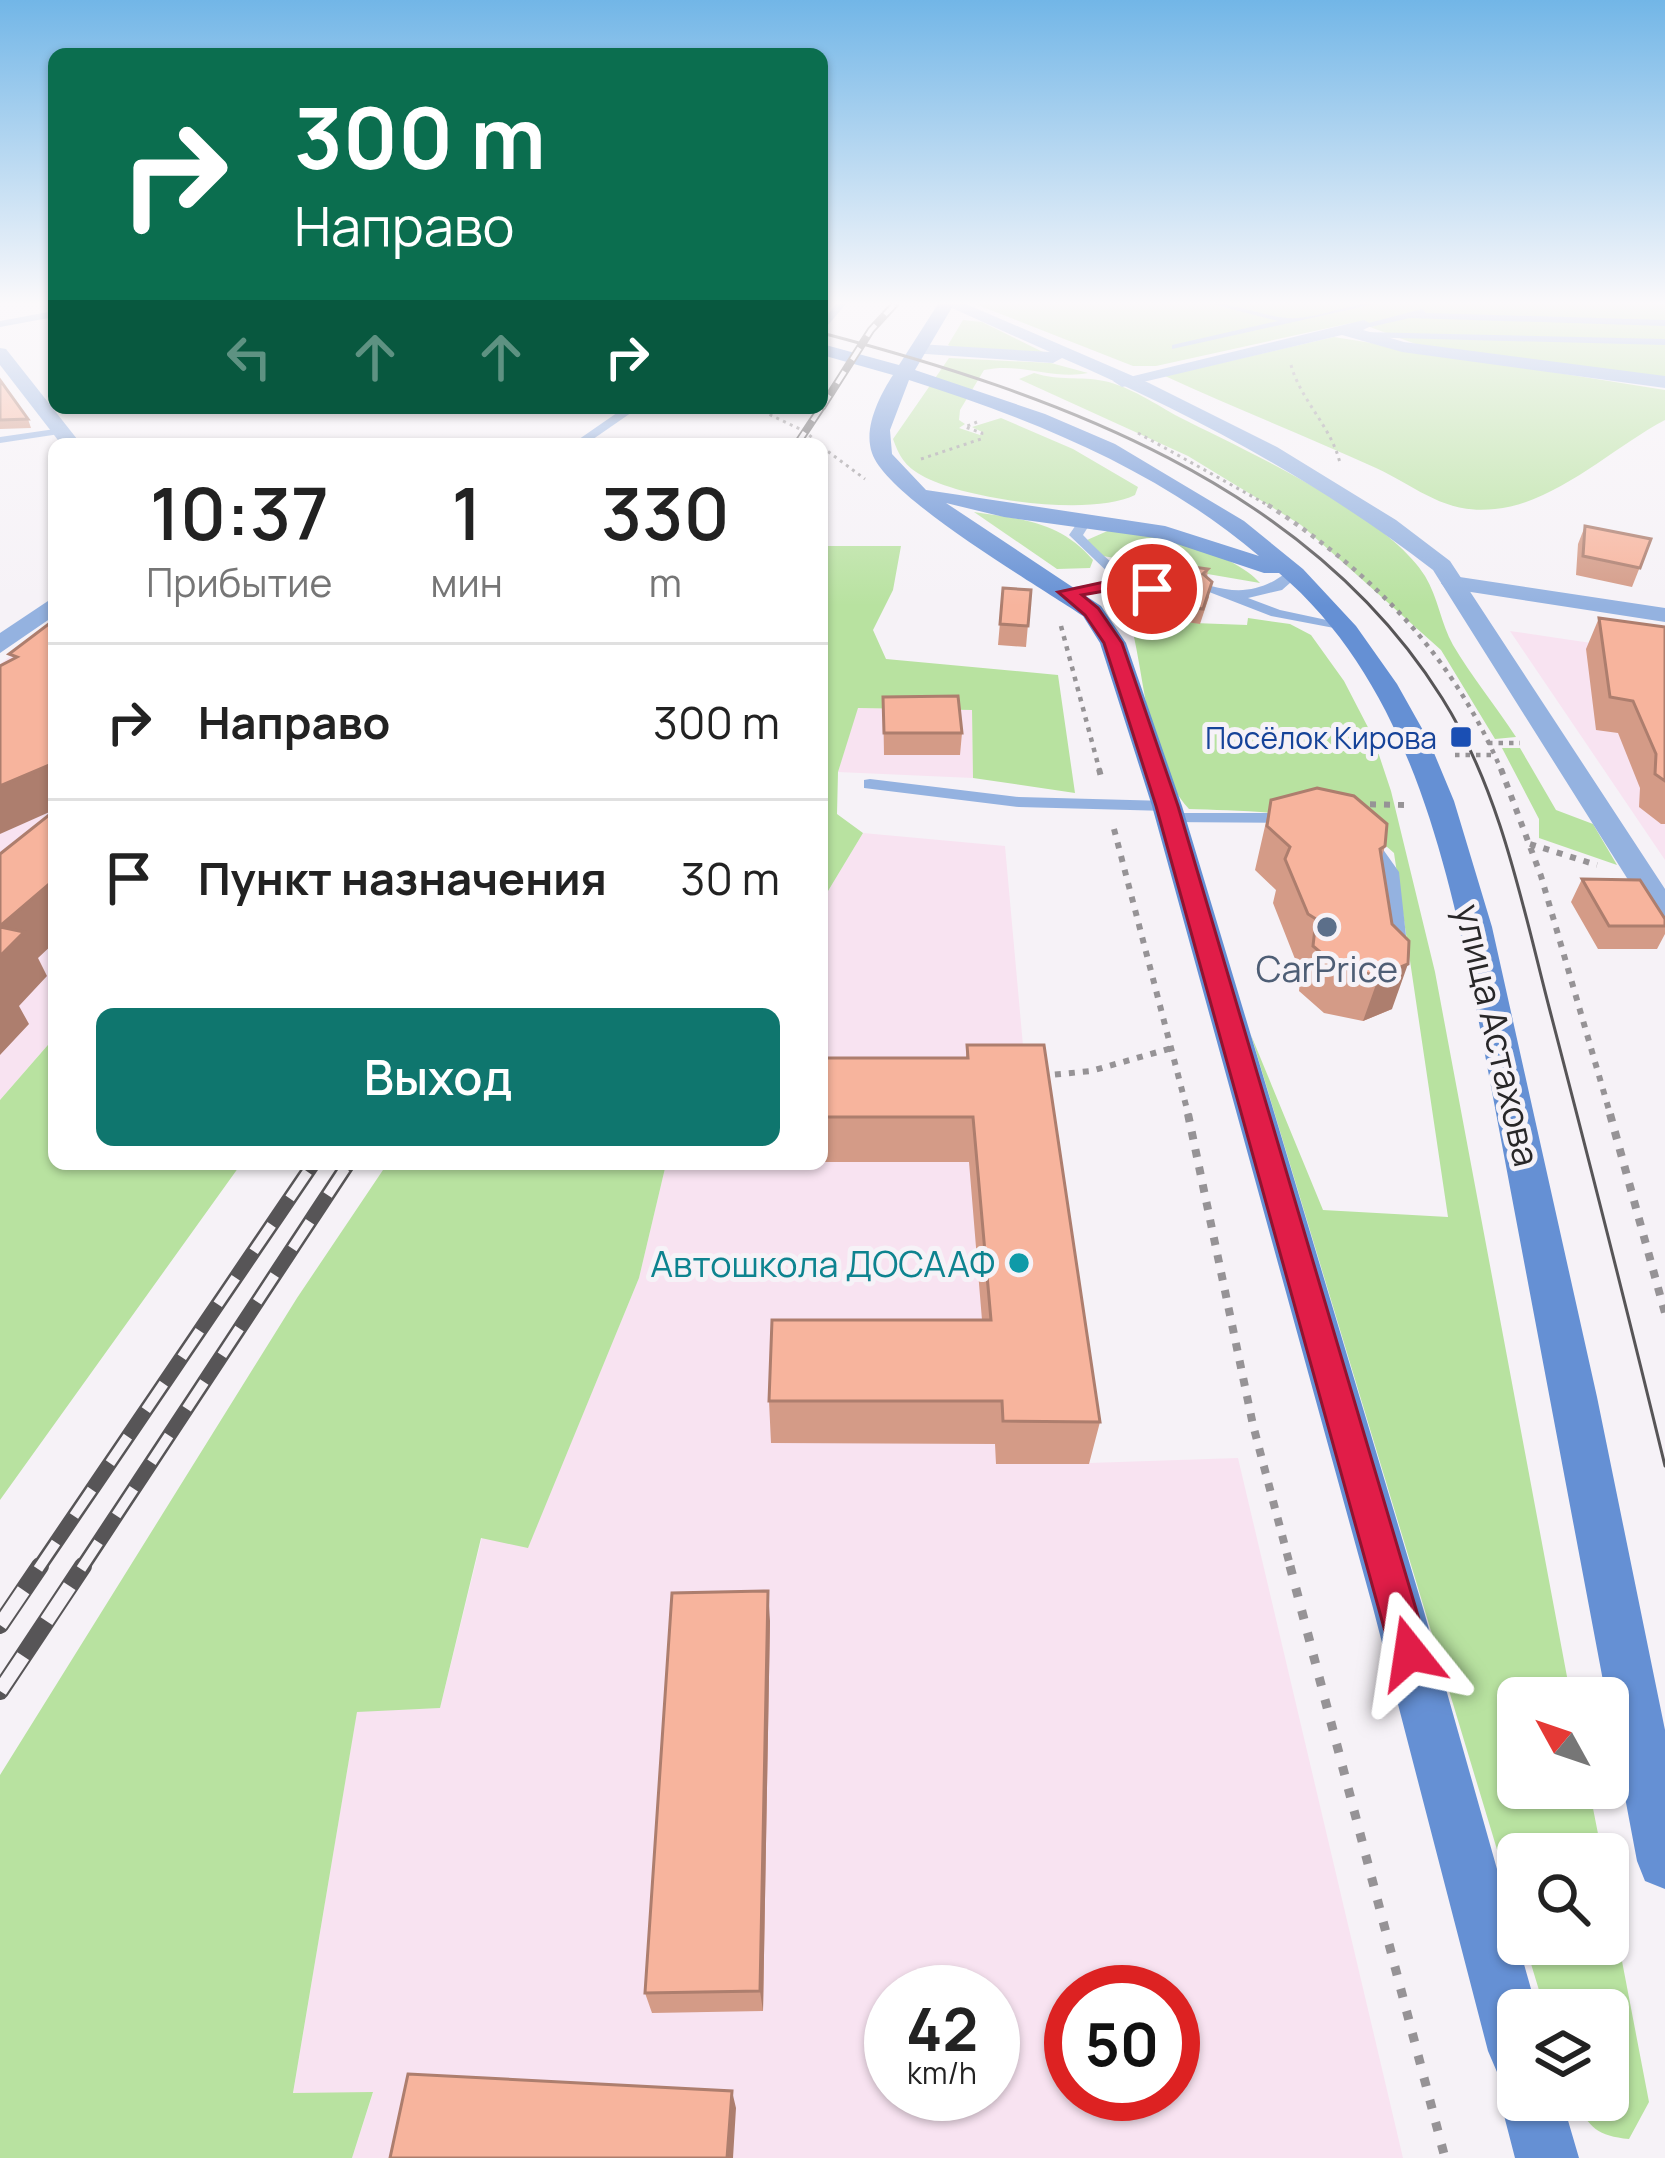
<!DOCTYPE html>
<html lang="ru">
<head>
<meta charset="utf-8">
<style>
  body { margin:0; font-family:Manrope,sans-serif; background:#f2f2f2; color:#222; height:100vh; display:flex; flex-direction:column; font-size:45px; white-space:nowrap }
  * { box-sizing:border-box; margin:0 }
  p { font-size:39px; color:#767676 }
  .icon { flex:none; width:66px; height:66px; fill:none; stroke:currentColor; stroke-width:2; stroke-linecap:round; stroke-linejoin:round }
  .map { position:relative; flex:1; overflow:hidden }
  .drawer { position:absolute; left:48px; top:438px; width:780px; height:732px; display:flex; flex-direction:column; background:#fff; border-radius:18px; box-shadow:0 3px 9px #0004 }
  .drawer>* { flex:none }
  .top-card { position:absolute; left:48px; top:48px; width:780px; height:366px; border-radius:18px; box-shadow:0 3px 9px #0004; background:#0b6e4f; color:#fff; overflow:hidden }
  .needle { width:78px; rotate:310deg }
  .fabs { position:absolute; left:1497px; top:1677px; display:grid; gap:24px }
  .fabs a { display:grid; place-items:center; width:132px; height:132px; border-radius:18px; background:#fff; box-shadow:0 3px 9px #0004; font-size:60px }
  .speed { position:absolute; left:864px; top:1965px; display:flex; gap:24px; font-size:60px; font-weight:700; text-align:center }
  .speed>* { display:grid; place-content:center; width:156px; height:156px; border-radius:50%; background:#fff; box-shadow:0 3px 9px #0004; line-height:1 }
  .speed small { font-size:30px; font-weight:400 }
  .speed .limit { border:18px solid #d22; background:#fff; color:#111 }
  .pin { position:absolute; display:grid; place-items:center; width:102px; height:102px; color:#fff; margin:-51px; border:6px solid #fff; border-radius:50%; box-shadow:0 3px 12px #0007 }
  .me { position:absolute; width:132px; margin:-66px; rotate:345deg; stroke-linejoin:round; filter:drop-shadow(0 0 9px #0008) }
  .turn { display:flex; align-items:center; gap:42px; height:252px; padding:0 48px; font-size:54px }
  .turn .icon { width:156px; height:156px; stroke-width:2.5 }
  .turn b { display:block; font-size:84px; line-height:102px }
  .lanes { display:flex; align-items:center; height:114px; padding:0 48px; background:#0003; justify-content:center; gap:60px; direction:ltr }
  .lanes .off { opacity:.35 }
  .eta { display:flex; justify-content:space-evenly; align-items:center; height:204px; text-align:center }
  .eta b { font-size:72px; font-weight:600; line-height:84px }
  .button { display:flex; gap:24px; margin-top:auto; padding:24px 48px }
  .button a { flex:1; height:138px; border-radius:18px; background:#0f766e; color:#fff; font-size:48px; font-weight:600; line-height:138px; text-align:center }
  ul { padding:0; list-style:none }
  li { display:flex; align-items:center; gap:36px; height:156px; padding:0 48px; border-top:3px solid #e0e0e0 }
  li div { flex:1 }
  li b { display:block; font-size:45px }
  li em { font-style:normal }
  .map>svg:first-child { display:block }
  .industrial { fill:#f8e3f1; fill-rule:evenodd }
  .green { fill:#b8e2a0 }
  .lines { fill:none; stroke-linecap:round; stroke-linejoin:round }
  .path-far4 { stroke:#969396; stroke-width:3; stroke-dasharray:3 4.5; stroke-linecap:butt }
  .path-far3 { stroke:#969396; stroke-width:4.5; stroke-dasharray:4.5 6; stroke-linecap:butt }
  .path-far2 { stroke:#969396; stroke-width:6; stroke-dasharray:6 8; stroke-linecap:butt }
  .path-far1 { stroke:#969396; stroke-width:8; stroke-dasharray:8 10; stroke-linecap:butt }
  .path { stroke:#969396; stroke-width:9; stroke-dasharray:9 14; stroke-linecap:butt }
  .service { fill:#94b2e0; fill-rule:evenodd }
  .minor { fill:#94b2e0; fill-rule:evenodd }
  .tertiary { fill:#94b2e0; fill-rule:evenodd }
  .secondary { fill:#6590d4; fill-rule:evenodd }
  .tram { stroke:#575557; stroke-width:3 }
  .rail-far2-casing { stroke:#575557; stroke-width:8 }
  .rail-far1-casing { stroke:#575557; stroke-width:15 }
  .rail-casing { stroke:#575557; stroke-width:18 }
  .rail-far2 { stroke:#f6f2f7; stroke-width:4.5; stroke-dasharray:14; stroke-linecap:butt }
  .rail-far1 { stroke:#f6f2f7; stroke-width:10; stroke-dasharray:32; stroke-linecap:butt }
  .rail { stroke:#f6f2f7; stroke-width:14; stroke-dasharray:42; stroke-linecap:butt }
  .wall { fill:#d49b87 }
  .shaded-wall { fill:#ad7e6e }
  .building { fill:#f7b49d; stroke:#ad7e6e; stroke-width:3 }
  .route { fill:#e11d48; stroke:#92132f; stroke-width:3 }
  .transit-dot { fill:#1a4fb4; stroke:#f6f2f7; stroke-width:4.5 }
  .service-dot { fill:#5c6f8a; stroke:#f6f2f7; stroke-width:4.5 }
  .culture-dot { fill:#0f9aa8; stroke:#f6f2f7; stroke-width:4.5 }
  .labels { text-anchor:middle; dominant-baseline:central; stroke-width:10; stroke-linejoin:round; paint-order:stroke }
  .far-transit-label { font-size:30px; fill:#164399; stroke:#f6f2f7; text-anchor:end }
  .service-label { font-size:36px; fill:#4e5e75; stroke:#f6f2f7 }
  .street-label { font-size:36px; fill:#282728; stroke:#f6f2f7 }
  .culture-label { font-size:36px; fill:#0d838f; stroke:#f6f2f7; text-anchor:end }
</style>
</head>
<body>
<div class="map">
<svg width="1665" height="2158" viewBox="0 0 1665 2158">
  <rect width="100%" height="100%" fill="#f6f2f7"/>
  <path class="industrial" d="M 1510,631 L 1665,654 L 1665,860 Z
    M 36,637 L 54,639 L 54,1038 L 0,1100 L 0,664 Z
    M 857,708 L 972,710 L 973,778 L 838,772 Z
    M 863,833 L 1005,846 L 1027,1090 L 1089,1463 L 1238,1458 L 1403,2158 L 352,2158 L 373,2093 L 293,2094 L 357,1711 L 440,1708 L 482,1537 L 528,1547 L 639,1278 L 666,1164 L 822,1164 L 822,901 ZM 891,1992 L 993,1992 L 993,2094 L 891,2094 ZM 1071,1992 L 1173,1992 L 1173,2094 L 1071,2094 Z"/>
  <path class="green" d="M 975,304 L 1665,304 L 1665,377 L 1421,346 L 1370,327 L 1373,324 L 1351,323 L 1156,366 L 1133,366 Z
    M 963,320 L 982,322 L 1043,352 L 956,349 L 948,345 Z
    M 1334,337 L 1665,390 L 1665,420 C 1612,448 1556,503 1495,509 C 1445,515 1417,487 1376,468 C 1306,436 1234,408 1165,376 Z
    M 949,358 L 1051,363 L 1088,373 C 1052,380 1021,362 984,370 L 960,410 L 959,420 L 965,424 L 959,428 L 980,435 L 984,433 L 972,427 L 1001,418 L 1073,449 L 1138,487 L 1135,495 C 1092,517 964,500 921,475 C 905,466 899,456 893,439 Z
    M 1034,373 C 1059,381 1080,376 1104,381 C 1129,386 1157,405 1179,417 C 1246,451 1386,514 1425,576 C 1438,597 1441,624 1453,645 C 1471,676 1496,706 1516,737 L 1495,739 L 1441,650 L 1301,525 L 1188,456 L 1019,379 Z
    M 974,512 C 1021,519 1060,521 1093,560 L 1090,568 L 1057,569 Z
    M 1112,529 C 1152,532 1235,553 1260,583 L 1097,555 L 1087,540 Z
    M 822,546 L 901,546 L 893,590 L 873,630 L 886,659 L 1058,675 L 1075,793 L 973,778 L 972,710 L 858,708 L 838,772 L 837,814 L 863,833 L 822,901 Z
    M 1248,618 L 1290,624 L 1311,635 L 1344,681 L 1373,737 L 1391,791 L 1435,972 L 1571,1698 L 1518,1698 L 1518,1788 L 1589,1788 L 1602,1854 L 1518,1854 L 1518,1919 L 1251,1035 L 1323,1210 L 1448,1217 L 1394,853 C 1353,811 1246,811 1189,809 C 1147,763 1146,683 1131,624 L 1142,621 L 1247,625 Z
    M 1502,748 L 1520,748 L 1556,810 L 1593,824 L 1617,865 L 1539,838 L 1539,819 Z
    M 54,1038 L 54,1164 L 241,1164 L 0,1500 L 0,1100 Z
    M 387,1164 L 666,1164 L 639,1278 L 528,1548 L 481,1538 L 440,1708 L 357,1712 L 293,2093 L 373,2092 L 352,2158 L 0,2158 L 0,1775 L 297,1298 Z
    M 1608,1888 L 1649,2102 L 1629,2139 C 1598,2136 1589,2128 1575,2100 L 1608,2100 L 1608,2010 L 1545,2010 L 1525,1944 L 1608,1944 Z"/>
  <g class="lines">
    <path class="path-far4" d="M 1291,365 C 1301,401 1331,426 1340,463
      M 756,408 L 806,432 L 819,444
      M 1138,433 L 1273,508
      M 822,447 L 865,479
      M 921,459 L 981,439 L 982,433 L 965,427 L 977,422"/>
    <path class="path-far3" d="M 1268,505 C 1373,573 1453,655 1502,772
      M 1061,626 L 1100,772
      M 1488,743 L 1520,743
      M 1455,755 L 1493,755"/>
    <path class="path-far2" d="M 1099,769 L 1102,781
      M 1501,769 L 1541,876 L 1611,1117
      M 1356,804 L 1404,805 L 1403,801
      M 1114,829 L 1189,1117
      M 1530,844 L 1597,865
      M 1041,1076 L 1091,1071 L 1172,1048"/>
    <path class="path-far1" d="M 1188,1114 L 1253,1425 L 1291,1569
      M 1610,1114 L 1665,1313"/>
    <path class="path" d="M 1290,1566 L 1445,2158"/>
    <path class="service" d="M 836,304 L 846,304 L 822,332 L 822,322 Z
      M 1212,304 C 1239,304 1262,316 1288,318 C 1315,320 1345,304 1374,304 L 1172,349 L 1172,345 L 1278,321 Z
      M 1422,309 L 1426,313 L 1665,320 L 1665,326 L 1410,318 L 1370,327 L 1365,324 Z
      M 54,311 L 54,317 L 0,327 L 0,321 Z
      M 1362,332 L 1665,339 L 1665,345 L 1358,337 Z
      M 624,408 L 638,408 L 586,444 L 572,444 Z
      M 62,428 L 68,431 L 66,433 L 0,443 L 0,437 Z
      M 1087,515 L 1093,519 L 1083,535 C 1105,558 1126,578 1157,586 L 1157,592 L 1127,586 L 1062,595 L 1062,589 L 1116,580 L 1069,535 L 1082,516 Z
      M 1287,572 L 1299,575 L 1282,590 L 1248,598 L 1280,610 L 1350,625 L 1350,631 L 1271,616 L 1204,590 L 1211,586 C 1240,594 1263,591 1287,572 Z
      M 870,779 L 1019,797 L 1167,801 L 1175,806 L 1167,811 L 1019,807 L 864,788 L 864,780 Z
      M 1170,813 L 1296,813 L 1305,818 L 1296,823 L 1164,822 L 1164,814 Z
      M 1369,837 L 1375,838 L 1399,872 L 1408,954 L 1398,960 L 1388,954 L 1381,872 L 1360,842 Z"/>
    <path class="minor" d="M 1364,320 L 1373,325 L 1363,330 L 1404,342 L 1665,376 L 1665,388 L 1402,352 L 1342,335 L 1122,387 L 1113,381 Z
      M 0,348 L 6,349 L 81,444 L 61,444 L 0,365 Z
      M 1453,576 L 1665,608 L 1665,622 L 1445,588 L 1441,583 Z
      M 54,597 L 54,616 L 0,653 L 0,633 Z"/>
    <path class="tertiary" d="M 943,304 L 966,304 L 1149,383 L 1277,447 L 1396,520 L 1450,561 L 1665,889 L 1665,923 L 1649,913 L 1433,570 C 1319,482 1194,415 1062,358 L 1053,363 L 912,353 L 912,345 L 918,344 L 1050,352 Z"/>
    <path class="secondary" d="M 938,304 L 954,304 L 915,370 L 1045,414 L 1115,444 L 1244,521 L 1303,569 L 1356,626 L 1397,684 L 1429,741 L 1454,801 L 1492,927 L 1597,1397 L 1665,1730 L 1665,1889 L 1645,1881 L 1637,1861 L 1473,991 C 1442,841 1401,677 1279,573 L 1264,573 L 1162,539 L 1004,517 L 946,503 L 1101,606 L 1126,643 L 1182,806 L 1423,1608 L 1537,2010 L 1518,2010 L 1518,2100 L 1562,2100 L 1579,2158 L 1515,2158 L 1500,2100 L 1510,2078 L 1497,2072 L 1488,2051 L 1373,1608 L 1152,806 L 1100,643 L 1083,616 C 1039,586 887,498 872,453 C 863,428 880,395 893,375 L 822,355 L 822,344 L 899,365 ZM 909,380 C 1035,420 1158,470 1259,556 L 1165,526 L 926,490 L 892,454 L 890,430 Z"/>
    <path class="tram" d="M 822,333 C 1054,394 1308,484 1442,698 C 1500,790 1522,903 1549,1007 C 1589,1160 1628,1313 1665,1466"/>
    <defs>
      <path id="rail-far2" d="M 822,407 L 871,330 L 895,304
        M 797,444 L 821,408"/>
      <path id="rail-far1" d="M 38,1569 L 313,1164
        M 81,1569 L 348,1164"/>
      <path id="rail" d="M 0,1625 L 40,1566
        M 0,1691 L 83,1566"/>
    </defs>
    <use href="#rail-far2" class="rail-far2-casing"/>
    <use href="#rail-far1" class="rail-far1-casing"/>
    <use href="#rail" class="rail-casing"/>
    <use href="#rail-far2" class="rail-far2"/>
    <use href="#rail-far1" class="rail-far1"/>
    <use href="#rail" class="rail"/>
  </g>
  <path class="wall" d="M 0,380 L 28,419 L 31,428 L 0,429 Z
    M 1585,526 L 1651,539 L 1632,587 L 1576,575 L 1578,544 Z
    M 1158,562 L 1208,569 L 1207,578 L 1209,597 L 1200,624 L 1144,616 L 1146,601 L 1157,579 Z
    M 1003,588 L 1031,590 L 1026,647 L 998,645 Z
    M 1599,618 L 1665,627 L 1665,824 L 1661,824 L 1639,807 L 1640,788 L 1618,733 L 1596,730 L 1586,649 Z
    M 883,697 L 962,733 L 960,755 L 884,755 Z
    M 1271,800 L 1385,846 L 1382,857 L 1392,1009 L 1363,1021 L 1324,1013 L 1299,991 L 1302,963 L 1295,959 L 1273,903 L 1276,890 L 1255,870 Z
    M 1582,879 L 1665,919 L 1665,934 L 1657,949 L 1598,949 L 1571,902 Z
    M 967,1045 L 1100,1422 L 1089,1464 L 996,1464 L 995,1444 L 771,1443 L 769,1401 L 982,1320 L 969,1162 L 822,1162 L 822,1058 L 966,1058 Z
    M 770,1621 L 763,2011 L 652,2013 L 645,1993 Z"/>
  <path class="shaded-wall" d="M 54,763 L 54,810 L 0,834 L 0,786 Z
    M 54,880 L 54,943 L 38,958 L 47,976 L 19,1006 L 29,1024 L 0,1055 L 0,926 Z
    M 1408,964 L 1392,1009 L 1363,1021 L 1379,976 Z
    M 768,1591 L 770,1621 L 763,2011 L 760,1991 Z
    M 732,2091 L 736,2108 L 733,2158 L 727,2158 Z"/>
  <path class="building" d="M 0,380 L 28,419 L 0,420 Z
    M 1585,526 L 1651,539 L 1640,568 L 1583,556 Z
    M 1158,562 L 1208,569 L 1203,574 L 1212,582 L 1203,609 L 1146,601 L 1153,580 L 1164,577 Z
    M 1003,588 L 1031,590 L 1028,626 L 1000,624 Z
    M 1599,618 L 1665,627 L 1665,781 L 1655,774 L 1656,754 L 1633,701 L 1610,697 Z
    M 54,620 L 54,763 L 0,786 L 0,666 L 17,657 L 9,654 Z
    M 958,696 L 962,733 L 884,733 L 883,697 Z
    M 1317,788 L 1354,796 L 1387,824 L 1385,846 L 1380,849 L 1392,924 L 1409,941 L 1408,964 L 1379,976 L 1339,968 L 1313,946 L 1316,919 L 1308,914 L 1285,859 L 1290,847 L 1267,826 L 1271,800 Z
    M 54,811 L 54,880 L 0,926 L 0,854 Z
    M 1582,879 L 1640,880 L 1665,919 L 1665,926 L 1609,926 Z
    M 0,927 L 24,932 L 0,956 Z
    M 967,1045 L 1044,1045 L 1100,1422 L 1003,1421 L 1002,1401 L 769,1401 L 772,1320 L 991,1320 L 973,1117 L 822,1117 L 822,1058 L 968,1058 Z
    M 768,1591 L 760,1991 L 645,1993 L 672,1593 Z
    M 408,2074 L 732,2091 L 727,2158 L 390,2158 Z"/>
  <linearGradient id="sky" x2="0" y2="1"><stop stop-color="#72b6e7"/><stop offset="0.5" stop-color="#fbf9fb"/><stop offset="1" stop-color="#fbf9fb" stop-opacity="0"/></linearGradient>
  <rect width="1665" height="606" fill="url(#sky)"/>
  <path class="route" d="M 1127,577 L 1161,589 L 1152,595 L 1127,587 L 1082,595 L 1098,608 L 1122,643 L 1178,806 L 1429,1653 L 1424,1666 L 1410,1672 L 1396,1666 L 1391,1653 L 1156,806 L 1104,643 L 1085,615 L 1058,592 Z"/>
  <rect class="transit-dot" x="1449" y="725" width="24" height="24" rx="6"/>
  <circle class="service-dot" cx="1327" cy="927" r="12"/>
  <circle class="culture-dot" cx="1019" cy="1263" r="12"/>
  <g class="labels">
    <g class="far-transit-label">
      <text x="1437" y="737">Посёлок Кирова</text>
    </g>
    <g class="service-label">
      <text x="1327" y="968">CarPrice</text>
    </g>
    <g class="street-label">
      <text transform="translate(1498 1035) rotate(77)">улица Астахова</text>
    </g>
    <g class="culture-label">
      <text x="995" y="1263">Автошкола ДОСААФ</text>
    </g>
  </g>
</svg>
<div class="fabs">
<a><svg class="needle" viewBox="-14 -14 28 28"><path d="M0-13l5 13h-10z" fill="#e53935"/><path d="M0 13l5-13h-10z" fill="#767676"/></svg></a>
<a><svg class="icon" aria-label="search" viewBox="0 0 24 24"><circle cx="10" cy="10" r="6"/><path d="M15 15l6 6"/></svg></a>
<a><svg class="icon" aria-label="layers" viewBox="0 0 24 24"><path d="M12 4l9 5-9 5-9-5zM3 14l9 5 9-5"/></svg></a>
</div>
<div class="speed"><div>42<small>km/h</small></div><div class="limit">50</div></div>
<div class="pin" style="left:1152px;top:589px;background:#d93025"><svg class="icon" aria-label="arrive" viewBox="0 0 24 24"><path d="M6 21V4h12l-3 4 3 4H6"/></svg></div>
<svg class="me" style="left:1410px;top:1653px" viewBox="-20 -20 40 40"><path d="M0-17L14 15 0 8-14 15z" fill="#e11d48" stroke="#fff" stroke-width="4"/></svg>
<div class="top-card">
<div class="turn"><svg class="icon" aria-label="right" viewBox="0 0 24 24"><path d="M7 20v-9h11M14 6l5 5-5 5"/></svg><div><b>300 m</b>Направо</div></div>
<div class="lanes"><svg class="icon off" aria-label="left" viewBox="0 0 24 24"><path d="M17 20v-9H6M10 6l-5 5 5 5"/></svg><svg class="icon off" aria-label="ahead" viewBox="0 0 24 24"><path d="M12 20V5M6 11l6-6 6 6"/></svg><svg class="icon off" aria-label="ahead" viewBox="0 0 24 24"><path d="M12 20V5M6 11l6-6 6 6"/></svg><svg class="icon" aria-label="right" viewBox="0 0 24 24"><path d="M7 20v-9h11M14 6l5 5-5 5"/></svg></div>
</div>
<section class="drawer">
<div class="eta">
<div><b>10:37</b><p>Прибытие</p></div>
<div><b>1</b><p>мин</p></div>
<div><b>330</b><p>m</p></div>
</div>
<ul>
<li><svg class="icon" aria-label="right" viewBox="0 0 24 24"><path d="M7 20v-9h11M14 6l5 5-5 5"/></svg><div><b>Направо</b></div><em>300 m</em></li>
<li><svg class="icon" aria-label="arrive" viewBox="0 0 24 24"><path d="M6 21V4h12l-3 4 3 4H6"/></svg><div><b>Пункт назначения</b></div><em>30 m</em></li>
</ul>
<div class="button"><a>Выход</a></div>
</section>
</div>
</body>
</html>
